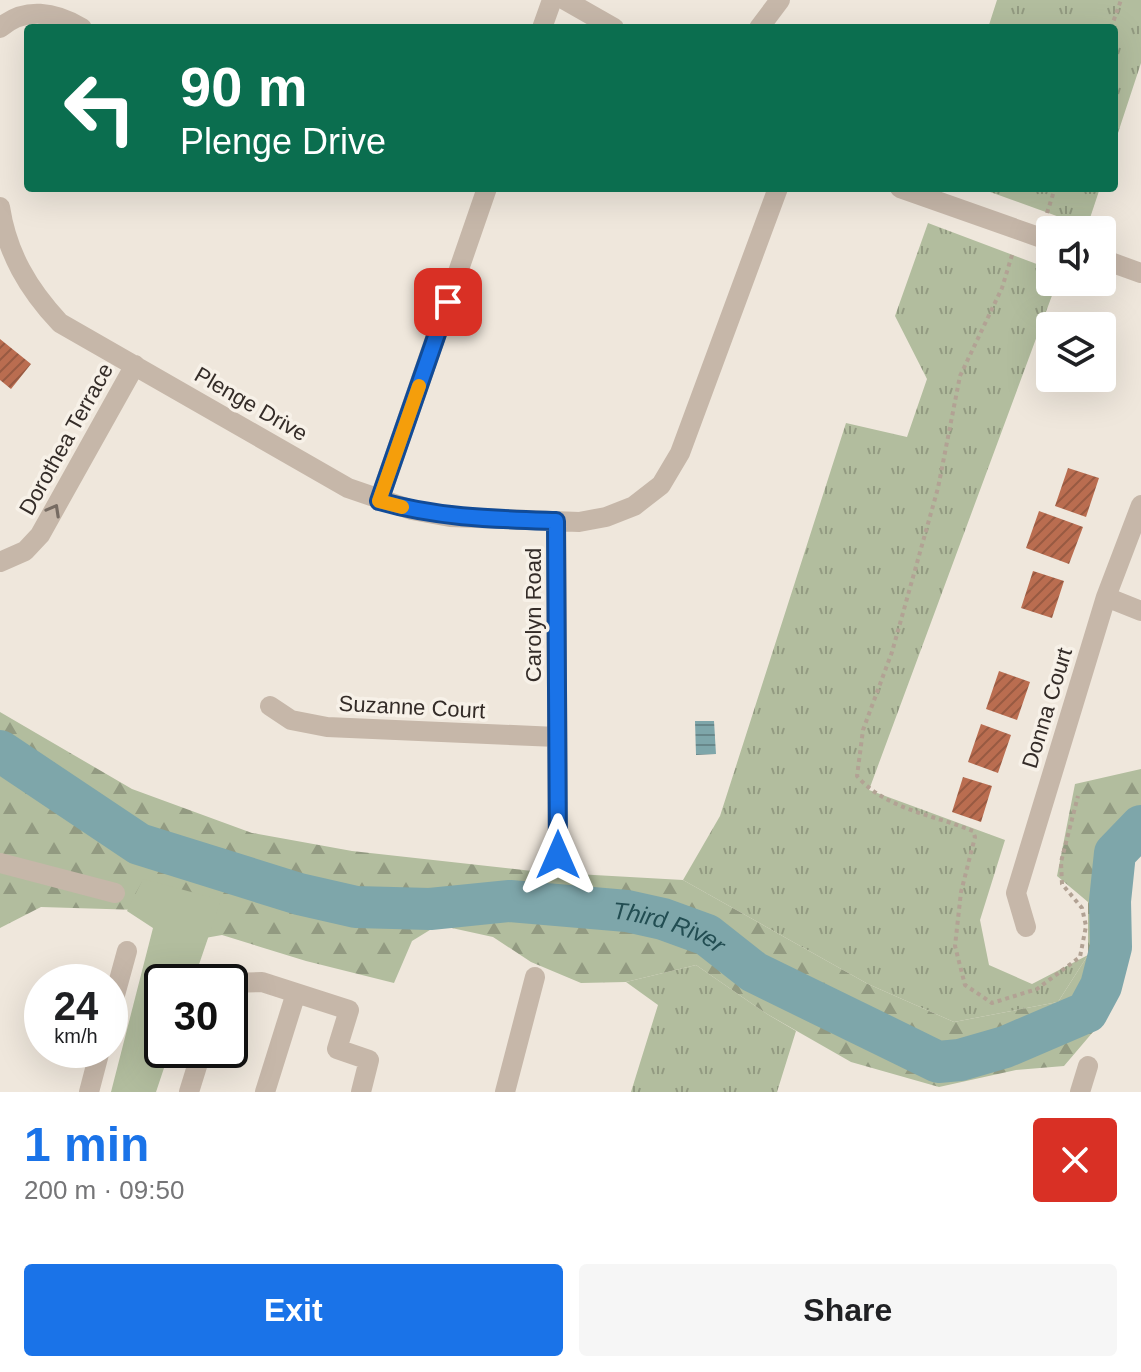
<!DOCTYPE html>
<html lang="en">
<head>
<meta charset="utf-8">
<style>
  body { margin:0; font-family:Arial,sans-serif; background:#f6f6f6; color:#202124; height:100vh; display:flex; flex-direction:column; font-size:30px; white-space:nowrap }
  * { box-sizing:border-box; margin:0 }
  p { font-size:26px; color:#757577 }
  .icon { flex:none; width:44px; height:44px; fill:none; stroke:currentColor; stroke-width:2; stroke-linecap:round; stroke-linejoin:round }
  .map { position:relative; height:1092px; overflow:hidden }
  .panel { display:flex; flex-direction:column; background:#fff; flex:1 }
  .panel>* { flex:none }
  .top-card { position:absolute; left:24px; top:24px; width:1094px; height:168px; border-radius:8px; box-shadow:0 8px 32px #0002; background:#0b6e4f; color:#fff; overflow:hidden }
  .fabs { position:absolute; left:1036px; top:216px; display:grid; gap:16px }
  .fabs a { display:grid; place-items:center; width:80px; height:80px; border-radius:8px; background:#fff; box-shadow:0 8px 32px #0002; font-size:40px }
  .speed { position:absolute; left:24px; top:964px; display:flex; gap:16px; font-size:40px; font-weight:700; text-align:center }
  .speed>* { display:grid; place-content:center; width:104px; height:104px; border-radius:50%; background:#fff; box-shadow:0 8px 32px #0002; line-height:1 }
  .speed small { font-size:20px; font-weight:400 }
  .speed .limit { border:4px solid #111; border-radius:12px; background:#fff; color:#111 }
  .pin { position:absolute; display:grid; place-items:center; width:68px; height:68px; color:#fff; margin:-34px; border-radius:16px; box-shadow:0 4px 12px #0006 }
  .me { position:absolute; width:88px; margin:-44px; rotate:0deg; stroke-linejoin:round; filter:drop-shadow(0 0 6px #0008) }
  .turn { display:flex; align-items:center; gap:28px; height:168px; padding:0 24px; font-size:36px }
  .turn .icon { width:104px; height:104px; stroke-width:2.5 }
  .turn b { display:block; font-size:56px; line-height:68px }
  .round { display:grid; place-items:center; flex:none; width:84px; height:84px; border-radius:8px; background:#f6f6f6 }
  .headline { display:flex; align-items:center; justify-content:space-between; height:136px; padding:0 24px }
  h1 { font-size:48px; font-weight:600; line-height:60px; color:#1a73e8 }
  .button { display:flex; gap:16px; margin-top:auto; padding:16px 24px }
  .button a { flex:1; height:92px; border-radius:8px; background:#1a73e8; color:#fff; font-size:32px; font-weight:600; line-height:92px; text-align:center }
  .button a+a { background:#f6f6f6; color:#202124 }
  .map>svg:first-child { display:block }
  .grass { fill:url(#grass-tufts) }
  .forest { fill:url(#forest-firs) }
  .park { fill:#b2bd9e }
  .water { fill:url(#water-rules) }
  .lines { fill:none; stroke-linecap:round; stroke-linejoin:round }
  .river { stroke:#7ea6aa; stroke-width:42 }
  .building { fill:url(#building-hatch) }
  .path { stroke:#b2a294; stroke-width:4; stroke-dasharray:4 4; stroke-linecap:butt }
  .minor { stroke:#c6b7a9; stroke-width:20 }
  .oneway { stroke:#766b62 }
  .route-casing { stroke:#114b97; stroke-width:20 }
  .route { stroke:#1a73e8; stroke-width:14 }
  .slow { stroke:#f59e0b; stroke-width:14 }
  .labels { text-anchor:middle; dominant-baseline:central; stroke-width:7; stroke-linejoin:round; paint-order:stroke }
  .street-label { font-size:22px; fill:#342c28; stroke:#f7f1e8 }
  .water-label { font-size:24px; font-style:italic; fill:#224d52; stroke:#f7f1e8 }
</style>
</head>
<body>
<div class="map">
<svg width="1141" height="1092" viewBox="0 0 1141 1092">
  <defs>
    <pattern id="grass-tufts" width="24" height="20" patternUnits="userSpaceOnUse" patternTransform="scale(2)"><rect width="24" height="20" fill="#b2bd9e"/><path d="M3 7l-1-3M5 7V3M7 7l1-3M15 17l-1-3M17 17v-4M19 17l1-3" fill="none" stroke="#929a81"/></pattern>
    <pattern id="forest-firs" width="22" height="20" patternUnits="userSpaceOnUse" patternTransform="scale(2)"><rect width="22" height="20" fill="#b2bd9e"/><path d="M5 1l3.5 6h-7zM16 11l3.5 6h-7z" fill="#929a81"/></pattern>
    <pattern id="water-rules" width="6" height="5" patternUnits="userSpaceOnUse" patternTransform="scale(2)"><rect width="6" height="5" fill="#7ea6aa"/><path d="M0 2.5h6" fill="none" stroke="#68878a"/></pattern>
    <pattern id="building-hatch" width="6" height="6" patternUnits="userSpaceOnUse" patternTransform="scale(2)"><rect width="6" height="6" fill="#ba6d50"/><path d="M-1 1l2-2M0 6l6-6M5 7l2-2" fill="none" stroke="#985a42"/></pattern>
  </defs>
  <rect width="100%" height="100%" fill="#efe7dc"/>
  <path class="grass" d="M 997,0 L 1141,0 L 1141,63 L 1114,145 L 1114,28 L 988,28 Z
    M 979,188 L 1100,188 L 1087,227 Z
    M 928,223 L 1050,269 L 1050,282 L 1057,282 L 869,790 L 1005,840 L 980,920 L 989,965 L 1032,984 L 1088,955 L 1058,1002 L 954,1022 L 868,984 L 683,880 L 720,816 L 846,423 L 907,437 L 927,379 L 895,316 Z
    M 696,965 L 767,1014 L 796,1031 L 777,1092 L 631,1092 L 658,1005 L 626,982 Z"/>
  <path class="forest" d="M 0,712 L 132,789 L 252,833 L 352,851 L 541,872 L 683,880 L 868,984 L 954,1022 L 1058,1002 L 1088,955 L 1088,902 L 1057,876 L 1075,784 L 1141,769 L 1141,853 L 1131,862 L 1122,908 L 1127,957 L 1110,1012 L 1064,1066 L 1016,1070 L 939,1087 L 851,1062 L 767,1014 L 696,965 L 626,982 L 581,983 L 531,962 L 493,937 L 438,925 L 412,941 L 394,983 L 306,961 L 222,935 L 188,941 L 139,910 L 41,907 L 0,928 Z"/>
  <path class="park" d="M 143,879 L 221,900 L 193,982 L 162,982 L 162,1050 L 170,1050 L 156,1092 L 111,1092 L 153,928 L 127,911 Z"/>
  <path class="water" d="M 695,721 L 714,721 L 716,754 L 696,755 Z"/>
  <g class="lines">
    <path class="river" id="s1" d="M 0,751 L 139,844 L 299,894 L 356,907 L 430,909 L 510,901 L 627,911 L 663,919 L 707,935 L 754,972 L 938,1062 L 960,1060 L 1005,1047 L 1087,1012 L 1101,986 L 1111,947 L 1110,901 L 1115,853 L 1141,826"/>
  </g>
  <path class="building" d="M 0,339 L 31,364 L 11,389 L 0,380 Z
    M 1068,468 L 1099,478 L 1086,517 L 1055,506 Z
    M 1039,511 L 1083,527 L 1069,564 L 1026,548 Z
    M 1033,571 L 1064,581 L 1052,618 L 1021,608 Z
    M 999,671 L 1030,682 L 1017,720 L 986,709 Z
    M 981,724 L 1011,735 L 998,773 L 968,762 Z
    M 963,777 L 992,786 L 981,822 L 952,812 Z"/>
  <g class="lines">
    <path class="path" d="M 1111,28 L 1121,0
      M 1047,213 L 1055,188
      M 1012,255 L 1002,288 L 960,376 L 938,488 L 892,652 L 863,730 L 857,776 C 885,809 934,815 973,831 L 975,837 L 961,892 L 955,946 L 965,985 L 992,1003 L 1037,989 L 1080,957 L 1086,926 L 1082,908 L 1062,884 L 1061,862 L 1078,796"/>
    <path class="minor" d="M 565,0 L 614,28
      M 0,28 C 25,6 55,12 82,28
      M 542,28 L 552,0
      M 759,28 L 780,0
      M 900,188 L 1050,241
      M 0,207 C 7,253 28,289 60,323 L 348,488 L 412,510 L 450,517 L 579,522 L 606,517 L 634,506 L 661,485 L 680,453 L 778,188
      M 1102,259 L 1141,273
      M 379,501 L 487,188
      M 556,521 L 558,855
      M 0,562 L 25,551 L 40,535 L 135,365
      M 1106,597 L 1141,611
      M 270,706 L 291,720 L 327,727 L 557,737
      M 0,863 L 115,893
      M 1026,927 L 1016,893 L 1106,597 L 1141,505
      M 230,983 L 262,982 L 349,1010 L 337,1049 L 369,1060 L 361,1092
      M 110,1013 L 127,951
      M 89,1092 L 100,1050
      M 189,1092 L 202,1050
      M 265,1092 L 296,993
      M 505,1092 L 535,977
      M 1080,1092 L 1088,1066"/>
  </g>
  <defs><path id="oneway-chevron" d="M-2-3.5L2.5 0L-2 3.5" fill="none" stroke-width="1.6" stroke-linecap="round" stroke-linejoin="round" transform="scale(2)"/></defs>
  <use class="oneway" href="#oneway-chevron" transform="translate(54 510) rotate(-61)"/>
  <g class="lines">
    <defs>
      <path id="route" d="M 448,302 L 379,501 C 438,518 496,519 556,521 L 558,855"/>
    </defs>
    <use href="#route" class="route-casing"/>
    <use href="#route" class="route"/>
    <path class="slow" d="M 402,507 L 379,501 L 419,386"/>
  </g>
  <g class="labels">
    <g class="street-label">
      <text transform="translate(251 404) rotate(30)">Plenge Drive</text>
      <text transform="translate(66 439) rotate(-61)">Dorothea Terrace</text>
      <text transform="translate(533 615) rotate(-90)">Carolyn Road</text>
      <text transform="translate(412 707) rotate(3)">Suzanne Court</text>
      <text transform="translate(1047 708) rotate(-73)">Donna Court</text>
    </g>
    <g class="water-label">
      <text stroke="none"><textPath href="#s1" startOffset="710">Third River</textPath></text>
    </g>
  </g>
</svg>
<div class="fabs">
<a><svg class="icon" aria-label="sound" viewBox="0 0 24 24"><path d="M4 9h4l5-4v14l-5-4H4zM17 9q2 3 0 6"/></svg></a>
<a><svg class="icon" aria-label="layers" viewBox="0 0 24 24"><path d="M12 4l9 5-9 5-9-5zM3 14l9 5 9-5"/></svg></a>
</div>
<div class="speed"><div>24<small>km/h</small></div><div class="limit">30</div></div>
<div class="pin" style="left:448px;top:302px;background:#d93025"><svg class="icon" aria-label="arrive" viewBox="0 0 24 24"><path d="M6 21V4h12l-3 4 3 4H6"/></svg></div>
<svg class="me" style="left:558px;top:855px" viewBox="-20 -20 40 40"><path d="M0-17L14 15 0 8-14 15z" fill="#1a73e8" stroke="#fff" stroke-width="4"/></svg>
<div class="top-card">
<div class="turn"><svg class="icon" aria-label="left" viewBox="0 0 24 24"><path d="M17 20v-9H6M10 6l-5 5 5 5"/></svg><div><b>90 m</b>Plenge Drive</div></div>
</div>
</div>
<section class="panel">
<div class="headline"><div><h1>1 min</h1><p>200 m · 09:50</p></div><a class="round" style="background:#d93025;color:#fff"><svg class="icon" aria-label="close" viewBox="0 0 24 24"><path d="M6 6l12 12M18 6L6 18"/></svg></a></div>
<div class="button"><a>Exit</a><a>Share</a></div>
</section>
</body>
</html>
